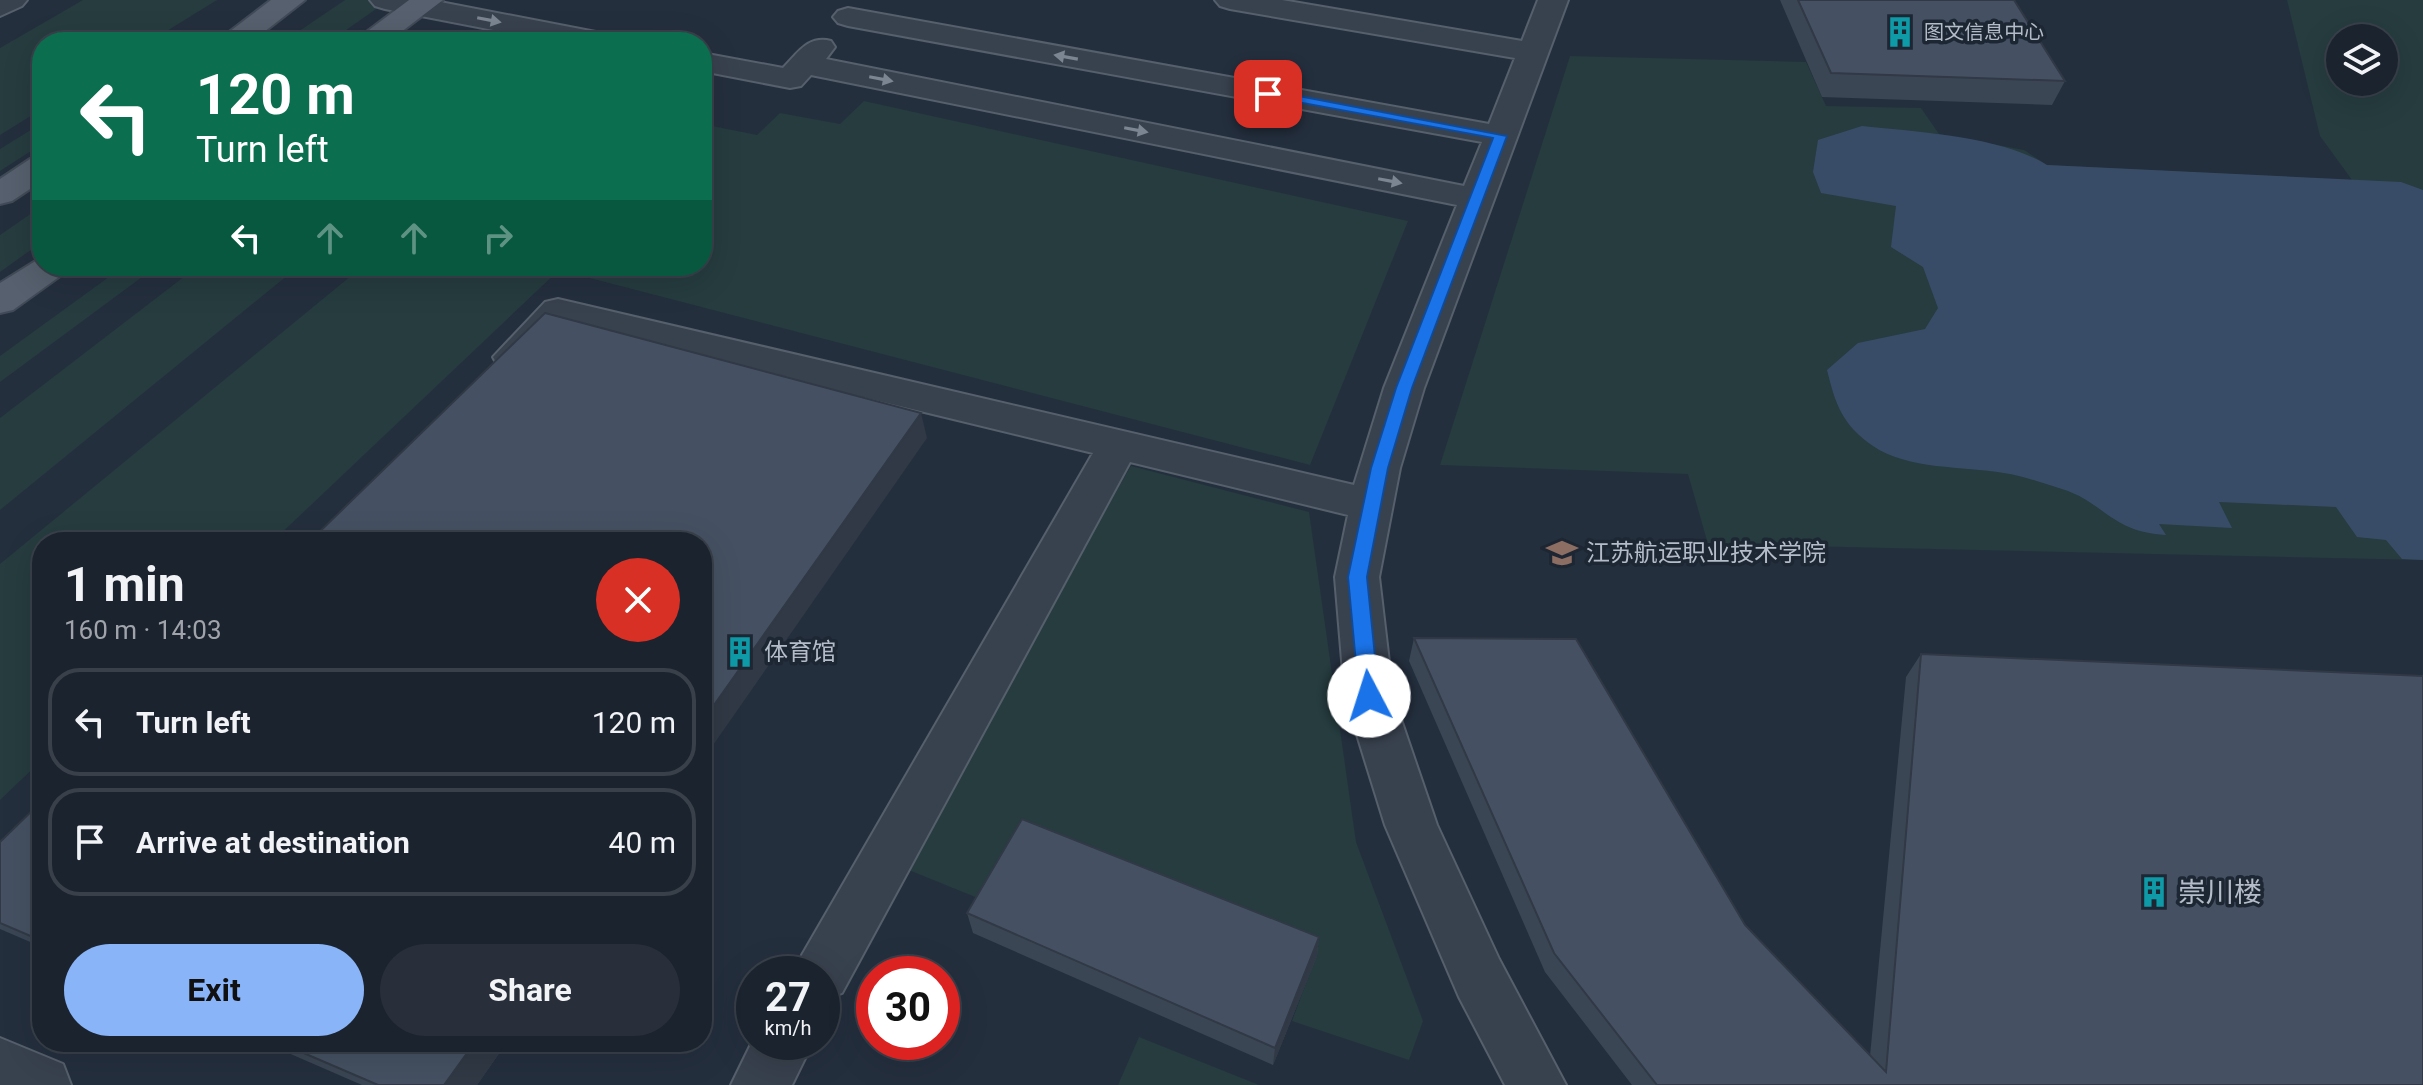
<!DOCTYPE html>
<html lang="en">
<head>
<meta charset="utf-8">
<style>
  body { margin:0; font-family:Roboto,"Noto Sans SC",sans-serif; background:#282f3a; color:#f1f3f6; height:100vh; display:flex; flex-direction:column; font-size:30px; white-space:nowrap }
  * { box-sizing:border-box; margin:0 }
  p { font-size:26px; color:#a0a4aa }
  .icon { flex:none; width:44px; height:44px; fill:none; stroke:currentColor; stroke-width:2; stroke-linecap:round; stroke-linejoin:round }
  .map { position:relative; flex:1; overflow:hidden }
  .panel { position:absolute; left:32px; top:532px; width:680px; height:520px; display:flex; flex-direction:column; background:#1b232e; border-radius:32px; box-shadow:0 8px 32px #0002,0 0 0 2px #39404a }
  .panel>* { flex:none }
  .top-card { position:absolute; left:32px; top:32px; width:680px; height:244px; border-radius:32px; box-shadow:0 8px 32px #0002,0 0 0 2px #39404a; background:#0b6e4f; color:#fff; overflow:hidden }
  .buttons { position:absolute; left:2326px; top:24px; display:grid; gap:16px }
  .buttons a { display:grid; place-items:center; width:72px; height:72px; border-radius:50%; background:#1b232e; box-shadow:0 8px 32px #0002,0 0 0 2px #39404a; font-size:40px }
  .speed { position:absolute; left:736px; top:956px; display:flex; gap:16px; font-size:40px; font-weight:700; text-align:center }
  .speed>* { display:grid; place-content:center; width:104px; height:104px; border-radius:50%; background:#1b232e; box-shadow:0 8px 32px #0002,0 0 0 2px #39404a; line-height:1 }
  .speed small { font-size:20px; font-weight:400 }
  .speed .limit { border:12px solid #d22; background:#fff; color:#111 }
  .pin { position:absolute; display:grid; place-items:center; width:68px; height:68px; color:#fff; margin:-34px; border-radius:16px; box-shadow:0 4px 12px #0006 }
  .me { position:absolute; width:88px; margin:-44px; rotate:355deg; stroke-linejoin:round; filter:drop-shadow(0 0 6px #0008) }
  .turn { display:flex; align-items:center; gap:28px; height:168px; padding:0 32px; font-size:36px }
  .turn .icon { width:104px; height:104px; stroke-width:2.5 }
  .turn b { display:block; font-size:56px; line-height:68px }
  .lanes { display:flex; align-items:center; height:76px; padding:0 32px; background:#0003; justify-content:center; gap:40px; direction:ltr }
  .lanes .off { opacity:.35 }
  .round { display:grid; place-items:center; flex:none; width:84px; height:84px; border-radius:42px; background:#282f3a }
  .head { display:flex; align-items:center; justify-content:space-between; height:136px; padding:0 32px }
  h1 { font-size:48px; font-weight:700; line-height:60px }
  .primary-button { display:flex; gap:16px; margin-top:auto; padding:16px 32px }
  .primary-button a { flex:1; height:92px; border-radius:48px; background:#8ab4f8; color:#111; font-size:32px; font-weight:700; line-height:92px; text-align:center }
  .primary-button a+a { background:#282f3a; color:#f1f3f6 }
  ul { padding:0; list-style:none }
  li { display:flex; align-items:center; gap:24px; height:108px; margin:0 16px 12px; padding:0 16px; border:4px solid #39404a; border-radius:32px }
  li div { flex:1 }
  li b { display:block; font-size:30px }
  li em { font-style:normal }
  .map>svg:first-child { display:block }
  .green { fill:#263c3f; fill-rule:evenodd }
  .water { fill:#394c67 }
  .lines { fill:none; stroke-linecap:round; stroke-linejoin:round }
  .minor-casing { stroke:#565f6c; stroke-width:4 }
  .major-casing { stroke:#414a57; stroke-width:4 }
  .minor { fill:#38414e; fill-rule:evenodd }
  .major { fill:#56606e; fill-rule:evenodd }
  .wall { fill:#3b4654 }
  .shaded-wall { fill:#303945 }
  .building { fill:#455162; stroke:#303945; stroke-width:2 }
  .oneway { fill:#7c8592 }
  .route { fill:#1a73e8; stroke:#114b97; stroke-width:2 }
  .labels { text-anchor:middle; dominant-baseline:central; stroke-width:7; stroke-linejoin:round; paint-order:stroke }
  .far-poi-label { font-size:20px; fill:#b4bcc9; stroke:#1d2633; text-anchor:start }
  .poi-label { font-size:24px; fill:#b4bcc9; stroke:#1d2633; text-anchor:start }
  .near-poi-label { font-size:28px; fill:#b4bcc9; stroke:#1d2633; text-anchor:start }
</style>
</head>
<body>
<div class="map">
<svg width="2423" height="1085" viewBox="0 0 2423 1085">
  <rect width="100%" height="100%" fill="#242f3e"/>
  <path class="green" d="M 83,0 L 217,0 L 149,42 L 42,42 L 42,109 L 0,135 L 0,48 Z
    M 345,0 L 389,0 L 329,42 L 283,42 Z
    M 2287,0 L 2423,0 L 2423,560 L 1708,544 L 1688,474 L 1440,465 L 1570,56 L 1806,62 L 1826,106 L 1921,108 L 1939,134 L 2024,150 L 2047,165 L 2352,180 L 2320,136 ZM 2340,38 L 2384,38 L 2384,82 L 2340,82 Z
    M 864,101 L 1408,221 L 1310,465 L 559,270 L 272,542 L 42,542 L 42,760 L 0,800 L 0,564 L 363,266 L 702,266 L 702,124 L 757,135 L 780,113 L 840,124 Z
    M 42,123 L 42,144 L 0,171 L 0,149 Z
    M 42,206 L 42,242 L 0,272 L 0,235 Z
    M 124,266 L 157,266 L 0,382 L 0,356 Z
    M 198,266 L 299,266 L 0,510 L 0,418 Z
    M 1131,466 L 1309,512 L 1356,842 L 1423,1021 L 1409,1060 L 1292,1021 L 1316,956 L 990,903 L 894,864 Z
    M 1139,1037 L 1259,1085 L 1118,1085 Z"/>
  <path class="water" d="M 1862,126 C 1917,132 2000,136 2047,165 L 2401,182 L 2423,190 L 2423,560 L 2402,559 L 2386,540 L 2357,537 L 2336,507 L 2219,502 L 2232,528 L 2159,524 L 2166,535 C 2111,532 2104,502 2062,489 C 2043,483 2023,476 2004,473 C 1963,466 1908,470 1873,446 C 1842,424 1836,406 1827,370 L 1858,343 L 1925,329 L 1938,308 L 1923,267 L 1891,247 L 1896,206 L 1821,193 L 1813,172 L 1818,140 Z"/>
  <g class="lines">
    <defs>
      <path id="minor" d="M 0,0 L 27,0 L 22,6 L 0,16 Z
        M 370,0 L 430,0 L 601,33 L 612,36 L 616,42 L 555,42 L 385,9 L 375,6 Z
        M 1215,0 L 1282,0 L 1522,41 L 1538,0 L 1568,0 L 1424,388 L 1400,468 L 1379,577 L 1393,696 L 1437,825 L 1499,959 L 1566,1085 L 1505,1085 L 1459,997 L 1385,825 L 1345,696 L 1335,577 L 1348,515 L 1130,462 L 842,993 L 822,1001 L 822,974 L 794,974 L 802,955 L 1093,453 L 566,325 C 546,346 529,375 498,366 L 493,357 L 545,302 L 558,299 L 1354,485 L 1384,388 L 1457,205 L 811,75 L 801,86 L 790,88 L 702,71 L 702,53 L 783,68 C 798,53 808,35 831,41 L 835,47 L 826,59 L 1464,186 L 1482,142 L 848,26 L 838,23 L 833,17 L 838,11 L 848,8 L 1489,124 L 1515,58 L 1230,9 L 1220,6 Z
        M 0,1038 L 63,1064 L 71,1085 L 0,1085 Z
        M 754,1038 L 754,1042 L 813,1042 L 792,1085 L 731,1085 Z"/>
      <path id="major" d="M 271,0 L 305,0 L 251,42 L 216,42 Z
        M 409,0 L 443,0 L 388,42 L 353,42 Z
        M 42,156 L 42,181 L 12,201 L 0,204 L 0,179 L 30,159 Z
        M 42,257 L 42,266 L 68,266 L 63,274 L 13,310 L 0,313 L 0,283 Z"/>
    </defs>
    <use href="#minor" class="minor-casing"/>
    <use href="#major" class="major-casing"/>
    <use href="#minor" class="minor"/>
    <use href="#major" class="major"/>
  </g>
  <path class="wall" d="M 1780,0 L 2014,0 L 2065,81 L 2052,105 L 1822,97 Z
    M 1414,638 L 1745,925 L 1870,1056 L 1906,677 L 1921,654 L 2423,1085 L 1632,1085 L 1545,972 L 1409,661 Z
    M 42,801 L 42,947 L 0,929 L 0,842 Z
    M 967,913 L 1319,937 L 1317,956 L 1273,1065 L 973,933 Z
    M 263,1042 L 507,1042 L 477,1085 L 362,1085 Z"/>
  <path class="shaded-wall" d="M 921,413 L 927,438 L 702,761 L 702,722 Z
    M 1319,937 L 1317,956 L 1273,1065 L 1275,1048 Z
    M 475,1042 L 507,1042 L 477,1085 L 444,1085 Z"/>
  <path class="building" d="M 1798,0 L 2014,0 L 2065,81 L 1831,73 Z
    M 545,313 L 921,413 L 702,722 L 702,542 L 309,542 Z
    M 1414,638 L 1576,639 L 1745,925 L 1886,1072 L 1921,654 L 2423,676 L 2423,1085 L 1657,1085 L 1554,953 Z
    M 42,801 L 42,941 L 0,923 L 0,842 Z
    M 1022,819 L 1319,937 L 1275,1048 L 967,913 Z
    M 278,1042 L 475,1042 L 444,1085 L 378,1085 Z"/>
  <defs><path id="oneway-solid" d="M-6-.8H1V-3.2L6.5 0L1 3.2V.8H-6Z" transform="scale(2)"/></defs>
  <g class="oneway">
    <use href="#oneway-solid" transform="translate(489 20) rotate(11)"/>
    <use href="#oneway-solid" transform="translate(1066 57) rotate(-170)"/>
    <use href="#oneway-solid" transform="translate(881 79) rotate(11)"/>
    <use href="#oneway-solid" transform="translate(1136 130) rotate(11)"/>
    <use href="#oneway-solid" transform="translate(1390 181) rotate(11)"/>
  </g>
  <path class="route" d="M 1268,90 L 1507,136 L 1412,388 L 1388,468 L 1367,577 L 1379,696 L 1369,705 L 1359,696 L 1348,577 L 1371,468 L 1396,388 L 1493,138 L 1264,96 L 1262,94 Z"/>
  <defs>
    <symbol id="building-bare" viewBox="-9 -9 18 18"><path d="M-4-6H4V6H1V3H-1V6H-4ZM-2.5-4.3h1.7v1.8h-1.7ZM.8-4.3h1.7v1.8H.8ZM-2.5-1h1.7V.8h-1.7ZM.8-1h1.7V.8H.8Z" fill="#0f9aa8" stroke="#1d2633" stroke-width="2.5" paint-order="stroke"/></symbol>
    <symbol id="university-bare" viewBox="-9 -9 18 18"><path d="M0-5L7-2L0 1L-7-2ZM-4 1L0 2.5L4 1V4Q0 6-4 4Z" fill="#8d6e63" stroke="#1d2633" stroke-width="2.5" paint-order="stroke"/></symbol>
  </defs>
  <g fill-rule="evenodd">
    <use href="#building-bare" x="1878" y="10" width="44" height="44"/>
    <use href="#university-bare" x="1540" y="531" width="44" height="44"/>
    <use href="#building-bare" x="718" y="630" width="44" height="44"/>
    <use href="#building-bare" x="2132" y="870" width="44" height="44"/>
  </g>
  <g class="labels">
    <g class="far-poi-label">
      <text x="1924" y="32">图文信息中心</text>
    </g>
    <g class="poi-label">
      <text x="1586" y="553">江苏航运职业技术学院</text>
      <text x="764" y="652">体育馆</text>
    </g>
    <g class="near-poi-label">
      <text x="2178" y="892">崇川楼</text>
    </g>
  </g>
</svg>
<div class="buttons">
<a><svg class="icon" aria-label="layers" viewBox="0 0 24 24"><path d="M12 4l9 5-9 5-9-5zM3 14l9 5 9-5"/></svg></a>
</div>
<div class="speed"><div>27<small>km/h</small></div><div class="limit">30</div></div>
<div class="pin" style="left:1268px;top:94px;background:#d93025"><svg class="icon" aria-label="arrive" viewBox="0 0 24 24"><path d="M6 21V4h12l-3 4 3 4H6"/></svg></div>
<svg class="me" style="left:1369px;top:696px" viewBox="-20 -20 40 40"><circle r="19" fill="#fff"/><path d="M0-13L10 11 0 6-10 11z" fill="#1a73e8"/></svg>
<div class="top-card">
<div class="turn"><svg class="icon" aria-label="left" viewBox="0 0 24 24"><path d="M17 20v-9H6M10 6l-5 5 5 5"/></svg><div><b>120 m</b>Turn left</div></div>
<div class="lanes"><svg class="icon" aria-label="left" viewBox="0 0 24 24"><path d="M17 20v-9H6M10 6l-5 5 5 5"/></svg><svg class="icon off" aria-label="ahead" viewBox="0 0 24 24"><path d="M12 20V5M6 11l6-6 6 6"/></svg><svg class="icon off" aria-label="ahead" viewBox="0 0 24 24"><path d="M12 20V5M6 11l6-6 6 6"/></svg><svg class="icon off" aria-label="right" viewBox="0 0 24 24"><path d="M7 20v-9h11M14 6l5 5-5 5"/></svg></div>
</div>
<section class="panel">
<div class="head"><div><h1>1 min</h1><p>160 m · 14:03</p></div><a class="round" style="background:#d93025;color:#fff"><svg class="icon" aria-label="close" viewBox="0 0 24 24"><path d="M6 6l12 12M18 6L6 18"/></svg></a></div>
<ul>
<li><svg class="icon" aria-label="left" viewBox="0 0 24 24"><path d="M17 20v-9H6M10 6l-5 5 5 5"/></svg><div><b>Turn left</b></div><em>120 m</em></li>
<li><svg class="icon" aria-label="arrive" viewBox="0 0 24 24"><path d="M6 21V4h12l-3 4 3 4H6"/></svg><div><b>Arrive at destination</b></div><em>40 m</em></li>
</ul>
<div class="primary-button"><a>Exit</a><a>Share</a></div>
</section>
</div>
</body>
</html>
